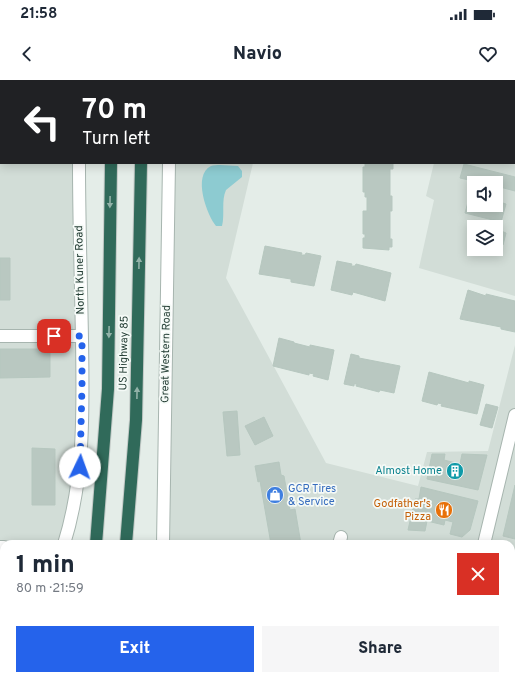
<!DOCTYPE html>
<html lang="en">
<head>
<meta charset="utf-8">
<style>
  body { margin:0; font-family:Overpass,sans-serif; background:#f6f6f7; color:#1f2937; height:100vh; display:flex; flex-direction:column; font-size:15px; white-space:nowrap }
  * { box-sizing:border-box; margin:0 }
  p { font-size:13px; color:#747a83 }
  .icon { flex:none; width:22px; height:22px; fill:none; stroke:currentColor; stroke-width:2; stroke-linecap:round; stroke-linejoin:round }
  .map { position:relative; flex:1; overflow:hidden }
  .details { position:absolute; left:0px; top:460px; width:515px; height:140px; display:flex; flex-direction:column; background:#fff; border-radius:12px 12px 0 0; box-shadow:0 2px 10px #0003 }
  .details>* { flex:none }
  .hud { position:absolute; left:0px; top:0px; width:515px; height:84px; box-shadow:0 2px 10px #0003; background:#202124; color:#fff; overflow:hidden }
  .buttons { position:absolute; left:467px; top:96px; display:grid; gap:8px }
  .buttons a { display:grid; place-items:center; width:36px; height:36px; border-radius:0px; background:#fff; box-shadow:0 2px 10px #0003; font-size:20px }
  .pin { position:absolute; display:grid; place-items:center; width:34px; height:34px; color:#fff; margin:-17px; border-radius:8px; box-shadow:0 2px 6px #0006 }
  .me { position:absolute; width:44px; margin:-22px; rotate:3deg; stroke-linejoin:round; filter:drop-shadow(0 0 3px #0008) }
  .turn { display:flex; align-items:center; gap:14px; height:84px; padding:0 16px; font-size:18px }
  .turn .icon { width:52px; height:52px; stroke-width:2.5 }
  .turn b { display:block; font-size:28px; line-height:34px }
  .round { display:grid; place-items:center; flex:none; width:42px; height:42px; border-radius:0px; background:#f6f6f7 }
  .headline { display:flex; align-items:center; justify-content:space-between; height:68px; padding:0 16px }
  h1 { font-size:24px; font-weight:800; line-height:30px }
  .primary-button { display:flex; gap:8px; margin-top:auto; padding:8px 16px }
  .primary-button a { flex:1; height:46px; border-radius:0px; background:#2563eb; color:#fff; font-size:16px; font-weight:800; line-height:46px; text-align:center }
  .primary-button a+a { background:#f6f6f7; color:#1f2937 }
  .status { display:flex; justify-content:space-between; align-items:center; height:28px; padding:0 20px; background:#fff; direction:ltr }
  .status svg { height:11px; fill:currentColor }
  header { display:flex; justify-content:space-between; align-items:center; height:52px; padding:0 16px; background:#fff; font-size:18px; font-weight:800 }
  .map>svg:first-child { display:block }
  .built { fill:#d2ddd7; fill-rule:evenodd }
  .water { fill:#8dcbd1 }
  .building { fill:#b9c8c1; stroke:#b6c7bf }
  .lines { fill:none; stroke-linecap:round; stroke-linejoin:round }
  .minor-casing { stroke:#a7b5af; stroke-width:14 }
  .highway-casing { stroke:#c2c9c6; stroke-width:14 }
  .minor { stroke:#fff; stroke-width:12 }
  .highway { stroke:#306a5a; stroke-width:12 }
  .oneway { fill:#92b2a8 }
  .route { stroke:#2563eb; stroke-width:7; stroke-dasharray:0 12.6 }
  .labels { text-anchor:middle; dominant-baseline:central; stroke-width:3.5; stroke-linejoin:round; paint-order:stroke }
  .street-label { font-size:11px; fill:#243e35; stroke:#f5faf7 }
  .culture-label { font-size:11px; fill:#0d838f; stroke:#f5faf7; text-anchor:end }
  .shop-label { font-size:11px; fill:#366cbe; stroke:#f5faf7; text-anchor:start }
  .food-label { font-size:11px; fill:#c56008; stroke:#f5faf7; text-anchor:end }
</style>
</head>
<body>
<div class="status"><b>21:58</b><svg viewBox="0 0 49 12"><path d="M0 12V9h3v3zM5 12V6h3v6zM10 12V3h3v9zM15 12V0h3v12zM26 1h20v11H26zM47 4h2v5h-2z"/></svg></div>
<header><svg class="icon" aria-label="back" viewBox="0 0 24 24"><path d="M15 5l-7 7 7 7"/></svg>Navio<svg class="icon" aria-label="heart" viewBox="0 0 24 24"><path d="M12 20l-8-8c-3-5 5-10 8-4 3-6 11-1 8 4z"/></svg></header>
<div class="map">
<svg width="515" height="600" viewBox="0 0 515 600">
  <rect width="100%" height="100%" fill="#e4ede8"/>
  <path class="built" d="M 0,0 L 78,0 L 1,1 L 1,83 L 79,83 L 81,371 L 64,464 L 4,464 L 4,596 L 25,596 L 24,600 L 0,600 Z
    M 455,0 L 515,0 L 515,216 L 419,188 L 434,120 L 426,116 L 434,83 L 514,83 L 514,1 ZM 474,103 L 496,103 L 496,125 L 474,125 ZM 474,147 L 496,147 L 496,169 L 474,169 Z
    M 169,83 L 253,83 L 226,198 L 326,383 L 418,406 L 427,372 L 488,371 L 515,265 L 515,600 L 153,600 L 153,596 L 511,596 L 511,464 L 163,464 Z"/>
  <path class="water" d="M 220,85 L 238,86 L 242,91 L 242,97 L 226,110 C 221,121 225,134 222,146 L 216,146 C 207,135 192,95 211,86 C 213,85 218,85 220,85 Z"/>
  <path class="building" d="M 300,0 L 347,0 L 347,1 Z
    M 365,83 L 393,83 L 393,89 L 390,89 L 390,116 L 392,116 L 392,131 L 390,131 L 390,159 L 392,159 L 392,167 L 389,167 L 389,170 L 363,168 L 363,158 L 365,158 L 365,154 L 363,154 L 363,131 L 367,131 L 367,117 L 365,117 L 365,112 L 363,112 L 363,87 L 365,87 Z
    M 464,84 L 515,97 L 515,111 L 496,106 L 496,103 L 483,103 L 460,98 Z
    M 470,115 L 474,116 L 474,125 L 496,125 L 496,121 L 506,124 L 501,142 L 465,133 Z
    M 496,149 L 506,153 L 503,165 L 499,164 L 499,166 L 496,166 Z
    M 265,166 L 302,173 L 301,175 L 305,175 L 306,173 L 321,176 L 314,206 L 291,202 L 291,199 L 259,194 Z
    M 0,178 L 10,178 L 10,220 L 0,220 Z
    M 337,181 L 352,184 L 351,186 L 355,186 L 356,184 L 391,193 L 385,221 L 353,212 L 352,215 L 331,210 Z
    M 468,210 L 486,216 L 486,214 L 515,221 L 515,252 L 501,249 L 501,247 L 460,239 Z
    M 279,258 L 294,262 L 294,263 L 310,267 L 310,265 L 334,270 L 328,300 L 313,296 L 314,294 L 309,293 L 309,295 L 273,286 Z
    M 0,269 L 50,269 L 50,297 L 0,298 Z
    M 351,274 L 359,276 L 359,278 L 400,286 L 394,313 L 380,310 L 379,312 L 356,306 L 357,304 L 354,304 L 354,306 L 344,304 Z
    M 429,292 L 469,303 L 469,301 L 484,305 L 477,334 L 441,326 L 442,324 L 438,323 L 437,325 L 422,321 Z
    M 486,324 L 498,327 L 492,348 L 480,345 Z
    M 237,331 L 240,375 L 227,376 L 223,332 Z
    M 264,337 L 273,356 L 255,365 L 245,346 Z
    M 32,368 L 55,369 L 55,425 L 32,425 Z
    M 432,374 L 445,374 L 444,380 L 460,384 L 462,374 L 487,375 L 478,410 L 427,399 Z
    M 279,382 L 281,395 L 284,396 L 290,430 L 295,429 L 301,464 L 271,464 L 260,401 L 258,402 L 255,386 Z
    M 515,405 L 515,459 L 503,456 Z
    M 421,407 L 478,421 L 470,450 L 462,457 L 450,454 L 453,442 L 445,440 L 444,445 L 427,441 L 425,451 L 408,450 L 415,419 L 419,419 Z
    M 511,527 L 515,528 L 515,565 L 511,564 Z
    M 209,596 L 279,596 L 278,600 L 208,600 Z"/>
  <g class="lines">
    <defs>
      <path id="minor" d="M 170,0 L 170,1
        M 78,1 L 78,0
        M 0,256 L 81,256
        M 64,464 C 85,397 83,328 82,259 C 81,200 79,142 79,83
        M 163,464 L 169,83
        M 339,464 L 341,457
        M 484,464 L 515,335
        M 0,467 L 4,467
        M 0,492 L 4,493
        M 0,547 L 4,535
        M 24,600 L 25,596
        M 153,600 L 153,596
        M 306,600 L 307,596
        M 450,600 L 451,596"/>
      <path id="highway" d="M 112,1 L 112,0
        M 142,1 L 142,0
        M 96,464 L 108,309 L 111,83
        M 126,464 L 136,340 L 141,83
        M 47,600 L 49,596
        M 76,600 L 77,596
        M 104,600 L 105,596
        M 126,600 L 127,596"/>
    </defs>
    <use href="#minor" class="minor-casing"/>
    <use href="#highway" class="highway-casing"/>
    <use href="#minor" class="minor"/>
    <use href="#highway" class="highway"/>
  </g>
  <defs><path id="oneway-solid" d="M-6-.8H1V-3.2L6.5 0L1 3.2V.8H-6Z"/></defs>
  <g class="oneway">
    <use href="#oneway-solid" transform="translate(110 122) rotate(91)"/>
    <use href="#oneway-solid" transform="translate(139 183) rotate(-89)"/>
    <use href="#oneway-solid" transform="translate(109 252) rotate(91)"/>
    <use href="#oneway-solid" transform="translate(137 313) rotate(-89)"/>
  </g>
  <g class="lines">
    <path class="route" d="M 54,256 L 82,256 L 82,306 L 80,387"/>
  </g>
  <defs>
    <symbol id="building-disc" viewBox="-11 -11 22 22"><circle r="9.5" fill="#0f9aa8" stroke="#f5faf7"/><path d="M-4-6H4V6H1V3H-1V6H-4ZM-2.5-4.3h1.7v1.8h-1.7ZM.8-4.3h1.7v1.8H.8ZM-2.5-1h1.7V.8h-1.7ZM.8-1h1.7V.8H.8Z" fill="#fff"/></symbol>
    <symbol id="shop-disc" viewBox="-11 -11 22 22"><circle r="9.5" fill="#3f7fe0" stroke="#f5faf7"/><path d="M-5-2.5h2.3a2.7 3.5 0 0 1 5.4 0H5L5.5 6h-11ZM-1.5-2.5h3a1.5 2.3 0 0 0-3 0Z" fill="#fff"/></symbol>
    <symbol id="restaurant-disc" viewBox="-11 -11 22 22"><circle r="9.5" fill="#e8710a" stroke="#f5faf7"/><path d="M-5-6h1v4h1v-4h1v4h1v-4h1v5L-1.5 .5V6h-2V.5L-5-1ZM5-6V6H3V1.5H1.5Q1.5-4 5-6Z" fill="#fff"/></symbol>
  </defs>
  <g fill-rule="evenodd">
    <use href="#building-disc" x="445" y="381" width="20" height="20"/>
    <use href="#shop-disc" x="265" y="405" width="20" height="20"/>
    <use href="#restaurant-disc" x="434" y="420" width="20" height="20"/>
  </g>
  <g class="labels">
    <g class="street-label">
      <text transform="translate(80 190) rotate(-91)">North Kuner Road</text>
      <text transform="translate(124 273) rotate(-89)">US Highway 85</text>
      <text transform="translate(166 274) rotate(-89)">Great Western Road</text>
    </g>
    <g class="culture-label">
      <text x="442" y="391">Almost Home</text>
    </g>
    <g class="shop-label">
      <text x="288" y="409">GCR Tires<tspan x="288" dy="13">&amp; Service</tspan></text>
    </g>
    <g class="food-label">
      <text x="431" y="424">Godfather's<tspan x="431" dy="13">Pizza</tspan></text>
    </g>
  </g>
</svg>
<div class="buttons">
<a><svg class="icon" aria-label="sound" viewBox="0 0 24 24"><path d="M4 9h4l5-4v14l-5-4H4zM17 9q2 3 0 6"/></svg></a>
<a><svg class="icon" aria-label="layers" viewBox="0 0 24 24"><path d="M12 4l9 5-9 5-9-5zM3 14l9 5 9-5"/></svg></a>
</div>
<div class="pin" style="left:54px;top:256px;background:#d93025"><svg class="icon" aria-label="arrive" viewBox="0 0 24 24"><path d="M6 21V4h12l-3 4 3 4H6"/></svg></div>
<svg class="me" style="left:80px;top:387px" viewBox="-20 -20 40 40"><circle r="19" fill="#fff"/><path d="M0-13L10 11 0 6-10 11z" fill="#2563eb"/></svg>
<div class="hud">
<div class="turn"><svg class="icon" aria-label="left" viewBox="0 0 24 24"><path d="M17 20v-9H6M10 6l-5 5 5 5"/></svg><div><b>70 m</b>Turn left</div></div>
</div>
<section class="details">
<div class="headline"><div><h1>1 min</h1><p>80 m · 21:59</p></div><a class="round" style="background:#d93025;color:#fff"><svg class="icon" aria-label="close" viewBox="0 0 24 24"><path d="M6 6l12 12M18 6L6 18"/></svg></a></div>
<div class="primary-button"><a>Exit</a><a>Share</a></div>
</section>
</div>
</body>
</html>
